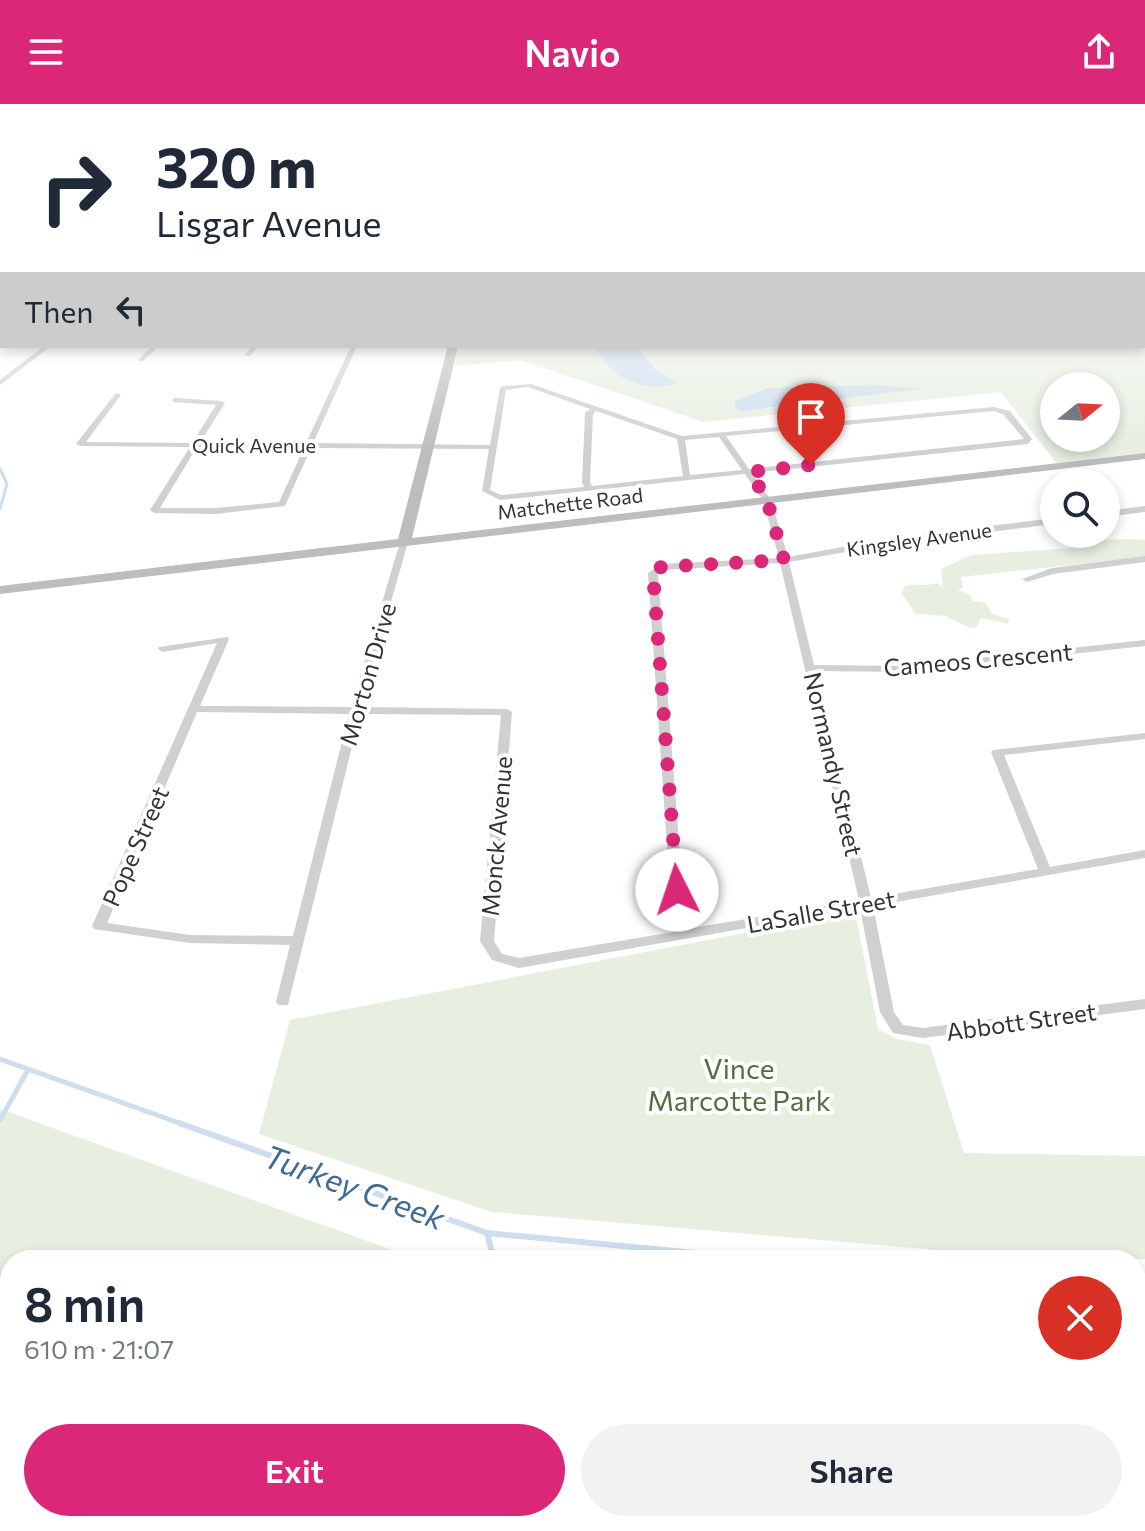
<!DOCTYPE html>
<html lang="en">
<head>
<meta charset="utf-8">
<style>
  body { margin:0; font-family:Commissioner,sans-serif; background:#f2f2f3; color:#1f2937; height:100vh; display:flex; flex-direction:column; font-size:30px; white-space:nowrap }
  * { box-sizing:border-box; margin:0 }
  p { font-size:26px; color:#747a83 }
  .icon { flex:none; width:44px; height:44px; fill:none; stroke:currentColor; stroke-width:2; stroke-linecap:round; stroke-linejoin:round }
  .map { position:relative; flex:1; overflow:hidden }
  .panel { position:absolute; left:0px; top:1146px; width:1146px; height:282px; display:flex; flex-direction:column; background:#fff; border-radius:32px 32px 0 0; box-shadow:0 4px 12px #0003 }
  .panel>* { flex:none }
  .guide { position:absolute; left:0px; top:0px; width:1146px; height:244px; box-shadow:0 4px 12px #0003; background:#fff; color:#1f2937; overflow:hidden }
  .needle { width:52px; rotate:72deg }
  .tools { position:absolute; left:1040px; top:268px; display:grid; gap:16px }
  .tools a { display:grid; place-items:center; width:80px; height:80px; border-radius:50%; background:#fff; box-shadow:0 4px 12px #0003; font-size:40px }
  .pin { position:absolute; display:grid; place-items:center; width:68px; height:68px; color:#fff; margin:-82px -34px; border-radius:50% 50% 50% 0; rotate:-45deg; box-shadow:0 0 8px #0007 }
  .pin .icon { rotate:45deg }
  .me { position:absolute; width:88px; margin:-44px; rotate:356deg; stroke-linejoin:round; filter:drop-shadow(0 0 6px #0008) }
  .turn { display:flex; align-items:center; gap:28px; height:168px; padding:0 24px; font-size:36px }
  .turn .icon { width:104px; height:104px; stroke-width:2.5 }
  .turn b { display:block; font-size:56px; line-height:68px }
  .then { display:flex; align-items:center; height:76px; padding:0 24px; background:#0003; gap:16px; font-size:30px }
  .round { display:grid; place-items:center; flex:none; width:84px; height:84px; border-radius:42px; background:#f2f2f3 }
  .headline { display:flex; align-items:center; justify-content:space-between; height:136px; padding:0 24px }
  h1 { font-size:48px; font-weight:600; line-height:60px }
  .button { display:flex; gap:16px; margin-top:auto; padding:16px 24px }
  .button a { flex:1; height:92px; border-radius:48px; background:#db2777; color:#fff; font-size:32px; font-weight:600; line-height:92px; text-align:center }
  .button a+a { background:#f2f2f3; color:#1f2937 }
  header { display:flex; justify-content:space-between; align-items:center; height:104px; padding:0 24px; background:#db2777; color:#fff; font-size:36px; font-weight:600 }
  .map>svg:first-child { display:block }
  .green { fill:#e7efe1; fill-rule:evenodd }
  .water { fill:#cedeee }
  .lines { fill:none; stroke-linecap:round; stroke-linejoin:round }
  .stream-far2 { stroke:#cedeee; stroke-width:3 }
  .stream-far1 { stroke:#cedeee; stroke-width:5 }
  .stream { stroke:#cedeee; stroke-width:6 }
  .street { fill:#d0d0d0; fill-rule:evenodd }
  .secondary { fill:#bdbdbd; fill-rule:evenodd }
  .route { stroke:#db2777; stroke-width:14; stroke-dasharray:0 25.2 }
  .labels { text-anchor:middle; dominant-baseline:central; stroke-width:8; stroke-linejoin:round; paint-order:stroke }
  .far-street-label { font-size:20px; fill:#333; stroke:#fff }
  .street-label { font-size:24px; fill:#333; stroke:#fff }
  .near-park-label { font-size:28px; fill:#4f703e; stroke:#fff }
  .near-water-label { font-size:32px; font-style:italic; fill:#3e6a98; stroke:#fff }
</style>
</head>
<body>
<header><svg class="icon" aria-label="menu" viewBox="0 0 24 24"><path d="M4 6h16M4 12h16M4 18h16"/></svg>Navio<svg class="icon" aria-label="share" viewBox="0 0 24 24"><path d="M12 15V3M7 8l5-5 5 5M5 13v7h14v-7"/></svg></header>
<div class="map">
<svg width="1145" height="1427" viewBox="0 0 1145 1427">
  <rect width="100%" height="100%" fill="#fff"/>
  <path class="green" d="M 1145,148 L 1145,349 L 1056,359 L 1001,288 L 703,318 L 521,256 L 453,262 L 459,242 L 1144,242 ZM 1054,282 L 1106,282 L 1106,334 L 1054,334 Z
    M 1137,435 L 1145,436 L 1145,453 L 961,473 L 963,483 L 958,486 L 971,491 L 972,497 L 986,499 L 992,510 L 1009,515 L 1008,520 L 981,514 L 977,523 L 970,524 L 945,512 L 916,510 L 901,489 L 905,482 C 916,479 926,483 937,479 L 943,484 L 941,465 L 971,451 L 1072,444 L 1084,436 Z
    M 839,811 L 857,817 L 878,925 L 896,935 L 930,941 L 964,1049 L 1145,1052 L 1145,1155 L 1041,1155 L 492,1108 L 259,1030 L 290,916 Z
    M 0,1005 L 420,1156 L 10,1156 L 10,1418 L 558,1418 L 562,1427 L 0,1427 Z"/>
  <path class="water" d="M 595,242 L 636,242 L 656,266 L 676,278 L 674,281 C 641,287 609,275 595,242 Z
    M 877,281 L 920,285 L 741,307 L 735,302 L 735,297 L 768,284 Z"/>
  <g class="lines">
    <path class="stream-far2" d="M 0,365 L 7,380 L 0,405"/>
    <path class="stream-far1" d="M 0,955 L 185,1021
      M 0,1016 L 28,966"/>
    <path class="stream" d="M 179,1019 L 487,1129 L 770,1156
      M 487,1129 L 494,1156
      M 1136,1192 L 1145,1193
      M 588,1418 L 592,1427"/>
    <path class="street" d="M 44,242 L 51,242 L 0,281 L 0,276 Z
      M 152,242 L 159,242 L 143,257 L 139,257 L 139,255 Z
      M 252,242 L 258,242 L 250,252 L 246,252 L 245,251 Z
      M 351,242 L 357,242 L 313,339 L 490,341 L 500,284 L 503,282 L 531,280 L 682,332 L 994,303 L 1010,307 L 1032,335 L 1028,340 L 752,369 L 771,396 L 788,453 L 886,435 L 1054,414 L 1054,420 L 886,441 L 789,458 L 814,561 L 905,562 L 1145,536 L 1145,542 L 905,568 L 816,567 L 871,794 L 1038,765 L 991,648 L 993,646 L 1145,629 L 1145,635 L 1004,651 L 1050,763 L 1145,746 L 1145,754 L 873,802 L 894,908 L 903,921 L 923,924 L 1145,895 L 1145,905 L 923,934 L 893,929 L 880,908 L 860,804 L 519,864 L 492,856 L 480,837 L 501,611 L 360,610 L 288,901 L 278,901 L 276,898 L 290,841 L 190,839 L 94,825 L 92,822 L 217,539 L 163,548 L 158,545 L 159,543 L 228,533 L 229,535 L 200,602 L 351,603 L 400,438 L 404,435 L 408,438 L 361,603 L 507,605 L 512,608 L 494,837 L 502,850 L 519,854 L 673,828 L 648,469 L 661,460 L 779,454 L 763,396 L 745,370 L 500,396 L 482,387 L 489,345 L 311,344 L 285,402 L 216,410 L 154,409 L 150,406 L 190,343 L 80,342 L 76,340 L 115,290 L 117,289 L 121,291 L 86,338 L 192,339 L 216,301 L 173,298 L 173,294 L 176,294 L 221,297 L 225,299 L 200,339 L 306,339 ZM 528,283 L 590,305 L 585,309 L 582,378 L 584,383 L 501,391 L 490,386 L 506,286 ZM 596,307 L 677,335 L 683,372 L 592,382 L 590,378 L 593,310 ZM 994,307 L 1004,311 L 1024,335 L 749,365 L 726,332 ZM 719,333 L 742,366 L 690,371 L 685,336 ZM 197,343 L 304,344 L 279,398 L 216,404 L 160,404 ZM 780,459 L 859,796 L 686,825 L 658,470 L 663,466 ZM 197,608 L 349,610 L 293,832 L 190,831 L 107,819 Z
      M 1145,402 L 1145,408 L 1106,413 L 1106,407 Z
      M 1145,452 L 1145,458 L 1053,470 L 1027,478 L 1022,475 L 1052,464 Z
      M 1136,1358 L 1145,1358 L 1145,1378 L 1136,1376 Z
      M 1011,1418 L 1031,1418 L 1033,1427 L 1013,1427 Z"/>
    <path class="secondary" d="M 448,242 L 458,242 L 412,434 L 1145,349 L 1145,355 L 0,490 L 0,482 L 398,435 Z"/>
  </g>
  <linearGradient id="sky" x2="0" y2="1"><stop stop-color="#9dc5ea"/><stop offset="0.43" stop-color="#fff"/><stop offset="1" stop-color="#fff" stop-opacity="0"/></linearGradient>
  <rect width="1145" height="348" fill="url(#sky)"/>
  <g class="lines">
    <path class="route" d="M 677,786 L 653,469 L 661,463 L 784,456 L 767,396 L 750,368 L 811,361"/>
  </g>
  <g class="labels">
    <g class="far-street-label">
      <text x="254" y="341">Quick Avenue</text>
      <text transform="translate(570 399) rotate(-7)">Matchette Road</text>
      <text transform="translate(919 435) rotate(-8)">Kingsley Avenue</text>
    </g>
    <g class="street-label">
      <text transform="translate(978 555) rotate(-5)">Cameos Crescent</text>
      <text transform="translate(367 570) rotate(-74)">Morton Drive</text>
      <text transform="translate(834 660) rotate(77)">Normandy Street</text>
      <text transform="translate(496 732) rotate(-85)">Monck Avenue</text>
      <text transform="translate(135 742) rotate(-66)">Pope Street</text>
      <text transform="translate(821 807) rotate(-10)">LaSalle Street</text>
      <text transform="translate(1021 917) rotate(-8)">Abbott Street</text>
    </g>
    <g class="near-park-label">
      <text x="739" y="964">Vince<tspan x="739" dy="32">Marcotte Park</tspan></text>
    </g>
    <g class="near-water-label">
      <text transform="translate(355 1082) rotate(20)">Turkey Creek</text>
    </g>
  </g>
</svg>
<div class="tools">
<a><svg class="needle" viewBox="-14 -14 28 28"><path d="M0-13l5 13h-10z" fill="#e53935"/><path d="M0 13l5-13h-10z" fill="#747a83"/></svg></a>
<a><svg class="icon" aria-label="search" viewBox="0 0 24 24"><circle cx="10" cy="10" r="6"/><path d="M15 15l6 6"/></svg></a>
</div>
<div class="pin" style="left:811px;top:361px;background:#d93025"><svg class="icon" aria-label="arrive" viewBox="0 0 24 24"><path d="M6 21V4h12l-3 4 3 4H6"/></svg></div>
<svg class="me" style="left:677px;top:786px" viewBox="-20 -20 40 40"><circle r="19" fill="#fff"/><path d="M0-13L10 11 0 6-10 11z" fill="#db2777"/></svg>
<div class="guide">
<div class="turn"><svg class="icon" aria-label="right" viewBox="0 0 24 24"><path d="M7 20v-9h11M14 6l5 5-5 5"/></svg><div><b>320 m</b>Lisgar Avenue</div></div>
<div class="then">Then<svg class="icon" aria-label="left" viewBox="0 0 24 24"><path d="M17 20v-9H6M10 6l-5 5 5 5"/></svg></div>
</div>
<section class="panel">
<div class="headline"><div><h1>8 min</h1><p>610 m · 21:07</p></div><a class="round" style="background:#d93025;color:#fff"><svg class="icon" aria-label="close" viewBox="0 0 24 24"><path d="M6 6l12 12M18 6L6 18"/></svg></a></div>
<div class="button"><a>Exit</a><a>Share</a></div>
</section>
</div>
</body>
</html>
